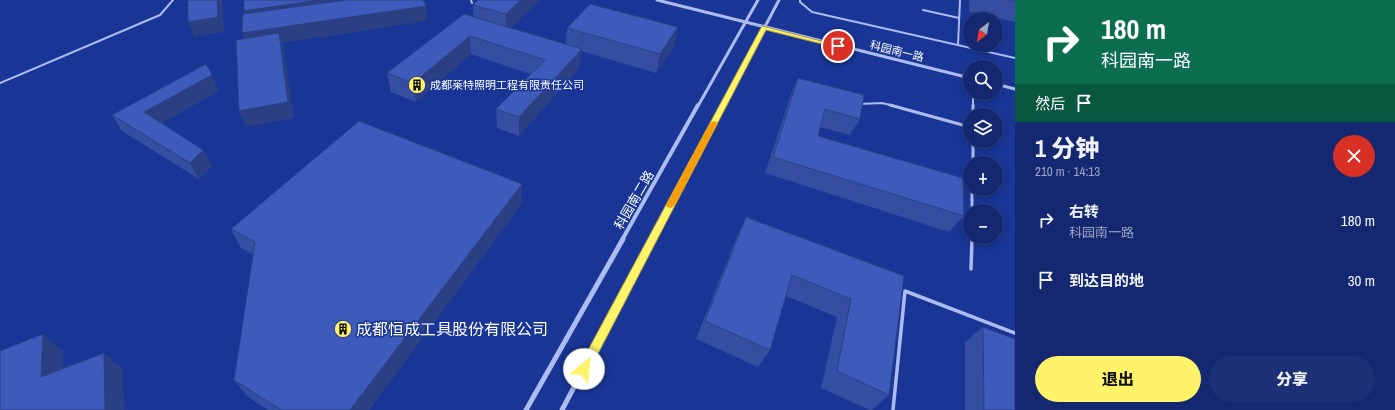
<!DOCTYPE html>
<html lang="zh">
<head>
<meta charset="utf-8">
<style>
  body { margin:0; font-family:"Archivo Narrow","Noto Sans SC",sans-serif; background:#1c3075; color:#f1f3f6; height:100vh; display:flex; flex-direction:column; font-size:15px; white-space:nowrap }
  * { box-sizing:border-box; margin:0 }
  p { font-size:13px; color:#9da6c3 }
  .icon { flex:none; width:22px; height:22px; fill:none; stroke:currentColor; stroke-width:2; stroke-linecap:round; stroke-linejoin:round }
  .map { position:relative; flex:1; overflow:hidden }
  .panel { display:flex; flex-direction:column; background:#132870; width:380px }
  .panel>* { flex:none }
  .top-card { background:#0b6e4f; color:#fff; overflow:hidden }
  .needle { width:26px; rotate:211deg }
  .buttons { position:absolute; left:963px; top:12px; display:grid; gap:8px }
  .buttons a { display:grid; place-items:center; width:40px; height:40px; border-radius:50%; background:#132870; box-shadow:0 2px 6px #0003,0 0 0 1px #324483; font-size:20px }
  .pin { position:absolute; display:grid; place-items:center; width:34px; height:34px; color:#fff; margin:-17px; border:2px solid #fff; border-radius:50%; box-shadow:0 1px 4px #0007 }
  .me { position:absolute; width:44px; margin:-22px; rotate:28deg; stroke-linejoin:round; filter:drop-shadow(0 0 3px #0008) }
  .turn { display:flex; align-items:center; gap:14px; height:84px; padding:0 20px; font-size:18px }
  .turn .icon { width:52px; height:52px; stroke-width:2.5 }
  .turn b { display:block; font-size:28px; line-height:34px }
  .then { display:flex; align-items:center; height:38px; padding:0 20px; background:#0003; gap:8px; font-size:15px }
  .round { display:grid; place-items:center; flex:none; width:42px; height:42px; border-radius:21px; background:#1c3075 }
  .head { display:flex; align-items:center; justify-content:space-between; height:68px; padding:0 20px }
  h1 { font-size:24px; font-weight:800; line-height:30px }
  .action { display:flex; gap:8px; margin-top:auto; padding:8px 20px }
  .action a { flex:1; height:46px; border-radius:24px; background:#fff36a; color:#111; font-size:16px; font-weight:800; line-height:46px; text-align:center }
  .action a+a { background:#1c3075; color:#f1f3f6 }
  ul { padding:0; list-style:none }
  li { display:flex; align-items:center; gap:12px; height:60px; padding:0 20px }
  li div { flex:1 }
  li b { display:block; font-size:15px }
  li em { font-style:normal }
  main { display:flex; flex:1; min-height:0 }
  .map>svg:first-child { display:block }
  .lines { fill:none; stroke-linecap:round; stroke-linejoin:round }
  .service-far2 { stroke:#abbcf0; stroke-width:2 }
  .service-far1 { stroke:#abbcf0; stroke-width:3 }
  .service { stroke:#abbcf0; stroke-width:3.5 }
  .minor-far2 { stroke:#abbcf0; stroke-width:3 }
  .minor-far1 { stroke:#abbcf0; stroke-width:4 }
  .minor { stroke:#abbcf0; stroke-width:5 }
  .wall { fill:#354ea1 }
  .shaded-wall { fill:#2b4083 }
  .building { fill:#3e5bbb; stroke:#2b4083 }
  .route { fill:#fff36a; stroke:#a69e45 }
  .slow { fill:#f59e0b }
  .labels { text-anchor:middle; dominant-baseline:central; stroke-width:3; stroke-linejoin:round; paint-order:stroke }
  .far-street-label { font-size:11px; fill:#fff; stroke:#193595 }
  .far-poi-label { font-size:11px; fill:#fff; stroke:#193595; text-anchor:start }
  .street-label { font-size:13px; fill:#fff; stroke:#193595 }
  .near-poi-label { font-size:16px; fill:#fff; stroke:#193595; text-anchor:start }
</style>
</head>
<body>
<main>
<div class="map">
<svg width="1015" height="410" viewBox="0 0 1015 410">
  <rect width="100%" height="100%" fill="#193595"/>
  <g class="lines">
    <path class="service-far2" d="M 471,0 L 472,3
      M 800,0 L 800,2 L 812,12 L 1015,58
      M 923,10 L 959,18
      M 958,45 L 960,0
      M 0,83 L 160,15 L 173,0
      M 973,93 L 973,106
      M 859,104 L 882,103 L 894,106"/>
    <path class="service-far1" d="M 890,105 L 970,127
      M 973,105 L 973,115
      M 973,141 L 973,163
      M 972,189 L 972,211
      M 972,240 L 972,237"/>
    <path class="service" d="M 971,269 L 972,239
      M 893,410 L 905,291 L 1015,333"/>
    <path class="minor-far2" d="M 657,0 L 970,78
      M 996,84 L 1015,89
      M 698,106 L 758,0
      M 723,106 L 779,0"/>
    <path class="minor-far1" d="M 622,240 L 698,105
      M 652,240 L 723,105"/>
    <path class="minor" d="M 526,410 L 623,239
      M 562,410 L 652,239"/>
  </g>
  <path class="wall" d="M 540,0 L 510,28 L 566,45 L 567,28 L 674,46 L 656,73 L 581,51 L 579,68 L 519,136 L 497,128 L 496,109 L 530,74 L 471,54 L 416,102 L 391,92 L 387,73 L 473,16 L 473,5 Z
    M 969,0 L 1015,0 L 1015,22 L 969,12 Z
    M 798,78 L 860,119 L 850,135 L 820,127 L 818,136 L 964,216 L 949,232 L 765,173 L 791,94 Z
    M 219,91 L 161,123 L 212,166 L 199,179 L 122,131 L 112,115 Z
    M 522,184 L 522,203 L 369,410 L 268,410 L 247,396 L 234,380 L 254,255 L 241,248 L 231,229 Z
    M 746,217 L 904,276 L 889,395 L 872,410 L 870,410 L 821,388 L 837,317 L 786,296 L 770,350 L 758,367 L 696,339 L 737,236 Z
    M 983,327 L 1015,410 L 965,410 L 965,342 Z"/>
  <path class="shaded-wall" d="M 217,0 L 222,0 L 224,32 L 194,37 L 188,22 Z
    M 319,0 L 423,0 L 249,26 L 244,11 Z
    M 521,0 L 540,0 L 506,32 L 506,14 Z
    M 426,6 L 427,21 L 283,43 L 284,48 L 294,118 L 246,127 L 239,111 L 248,48 L 242,33 Z
    M 678,27 L 674,46 L 656,73 L 660,54 Z
    M 470,36 L 471,54 L 416,102 L 413,83 Z
    M 582,49 L 579,68 L 519,136 L 519,117 Z
    M 212,75 L 219,91 L 153,128 L 144,112 Z
    M 203,150 L 212,166 L 199,179 L 190,163 Z
    M 522,184 L 522,203 L 369,410 L 350,410 Z
    M 43,334 L 63,351 L 62,393 L 41,377 Z
    M 104,353 L 123,369 L 124,410 L 105,410 Z"/>
  <path class="building" d="M 188,0 L 217,0 L 218,17 L 188,22 Z
    M 244,0 L 319,0 L 244,11 Z
    M 346,0 L 423,0 L 426,6 L 242,33 L 243,14 Z
    M 478,0 L 521,0 L 506,14 L 473,5 Z
    M 1008,0 L 1015,0 L 1015,2 Z
    M 590,4 L 678,27 L 660,54 L 567,28 Z
    M 464,14 L 582,49 L 519,117 L 496,109 L 545,60 L 470,36 L 413,83 L 387,73 Z
    M 279,33 L 288,102 L 239,111 L 236,40 Z
    M 206,64 L 212,75 L 144,112 L 203,150 L 190,163 L 112,115 Z
    M 798,78 L 864,95 L 860,119 L 825,109 L 818,136 L 963,178 L 964,216 L 773,157 Z
    M 359,121 L 522,184 L 350,410 L 281,410 L 234,380 L 255,242 L 231,229 Z
    M 746,217 L 904,276 L 889,395 L 837,371 L 851,299 L 792,275 L 770,350 L 705,321 Z
    M 983,327 L 1015,339 L 1015,410 L 984,410 Z
    M 43,334 L 41,377 L 104,353 L 105,410 L 0,410 L 0,351 Z"/>
  <path class="route" d="M 762,26 L 841,46 L 838,48 L 766,30 L 588,373 L 584,375 L 580,373 L 578,369 L 580,365 Z"/>
  <path class="slow" d="M 714,121 L 718,123 L 675,205 L 671,208 L 667,207 L 666,205 L 710,123 Z"/>
  <defs>
    <symbol id="building-disc" viewBox="-11 -11 22 22"><circle r="9.5" fill="#fff36a" stroke="#193595"/><path d="M-4-6H4V6H1V3H-1V6H-4ZM-2.5-4.3h1.7v1.8h-1.7ZM.8-4.3h1.7v1.8H.8ZM-2.5-1h1.7V.8h-1.7ZM.8-1h1.7V.8H.8Z" fill="#111"/></symbol>
  </defs>
  <g fill-rule="evenodd">
    <use href="#building-disc" x="407" y="75" width="20" height="20"/>
    <use href="#building-disc" x="333" y="319" width="20" height="20"/>
  </g>
  <g class="labels">
    <g class="far-street-label">
      <text transform="translate(897 51) rotate(14)">科园南一路</text>
    </g>
    <g class="far-poi-label">
      <text x="430" y="85">成都莱特照明工程有限责任公司</text>
    </g>
    <g class="street-label">
      <text transform="translate(634 200) rotate(-60)">科园南二路</text>
    </g>
    <g class="near-poi-label">
      <text x="356" y="329">成都恒成工具股份有限公司</text>
    </g>
  </g>
</svg>
<div class="buttons">
<a><svg class="needle" viewBox="-14 -14 28 28"><path d="M0-13l5 13h-10z" fill="#e53935"/><path d="M0 13l5-13h-10z" fill="#9da6c3"/></svg></a>
<a><svg class="icon" aria-label="search" viewBox="0 0 24 24"><circle cx="10" cy="10" r="6"/><path d="M15 15l6 6"/></svg></a>
<a><svg class="icon" aria-label="layers" viewBox="0 0 24 24"><path d="M12 4l9 5-9 5-9-5zM3 14l9 5 9-5"/></svg></a>
<a>+</a>
<a>−</a>
</div>
<div class="pin" style="left:838px;top:46px;background:#d93025"><svg class="icon" aria-label="arrive" viewBox="0 0 24 24"><path d="M6 21V4h12l-3 4 3 4H6"/></svg></div>
<svg class="me" style="left:584px;top:369px" viewBox="-20 -20 40 40"><circle r="19" fill="#fff"/><path d="M0-13L10 11 0 6-10 11z" fill="#fff36a"/></svg>
</div>
<section class="panel">
<div class="top-card">
<div class="turn"><svg class="icon" aria-label="right" viewBox="0 0 24 24"><path d="M7 20v-9h11M14 6l5 5-5 5"/></svg><div><b>180 m</b>科园南一路</div></div>
<div class="then">然后<svg class="icon" aria-label="arrive" viewBox="0 0 24 24"><path d="M6 21V4h12l-3 4 3 4H6"/></svg></div>
</div>
<div class="head"><div><h1>1 分钟</h1><p>210 m · 14:13</p></div><a class="round" style="background:#d93025;color:#fff"><svg class="icon" aria-label="close" viewBox="0 0 24 24"><path d="M6 6l12 12M18 6L6 18"/></svg></a></div>
<ul>
<li><svg class="icon" aria-label="right" viewBox="0 0 24 24"><path d="M7 20v-9h11M14 6l5 5-5 5"/></svg><div><b>右转</b><p>科园南一路</p></div><em>180 m</em></li>
<li><svg class="icon" aria-label="arrive" viewBox="0 0 24 24"><path d="M6 21V4h12l-3 4 3 4H6"/></svg><div><b>到达目的地</b></div><em>30 m</em></li>
</ul>
<div class="action"><a>退出</a><a>分享</a></div>
</section>
</main>
</body>
</html>
